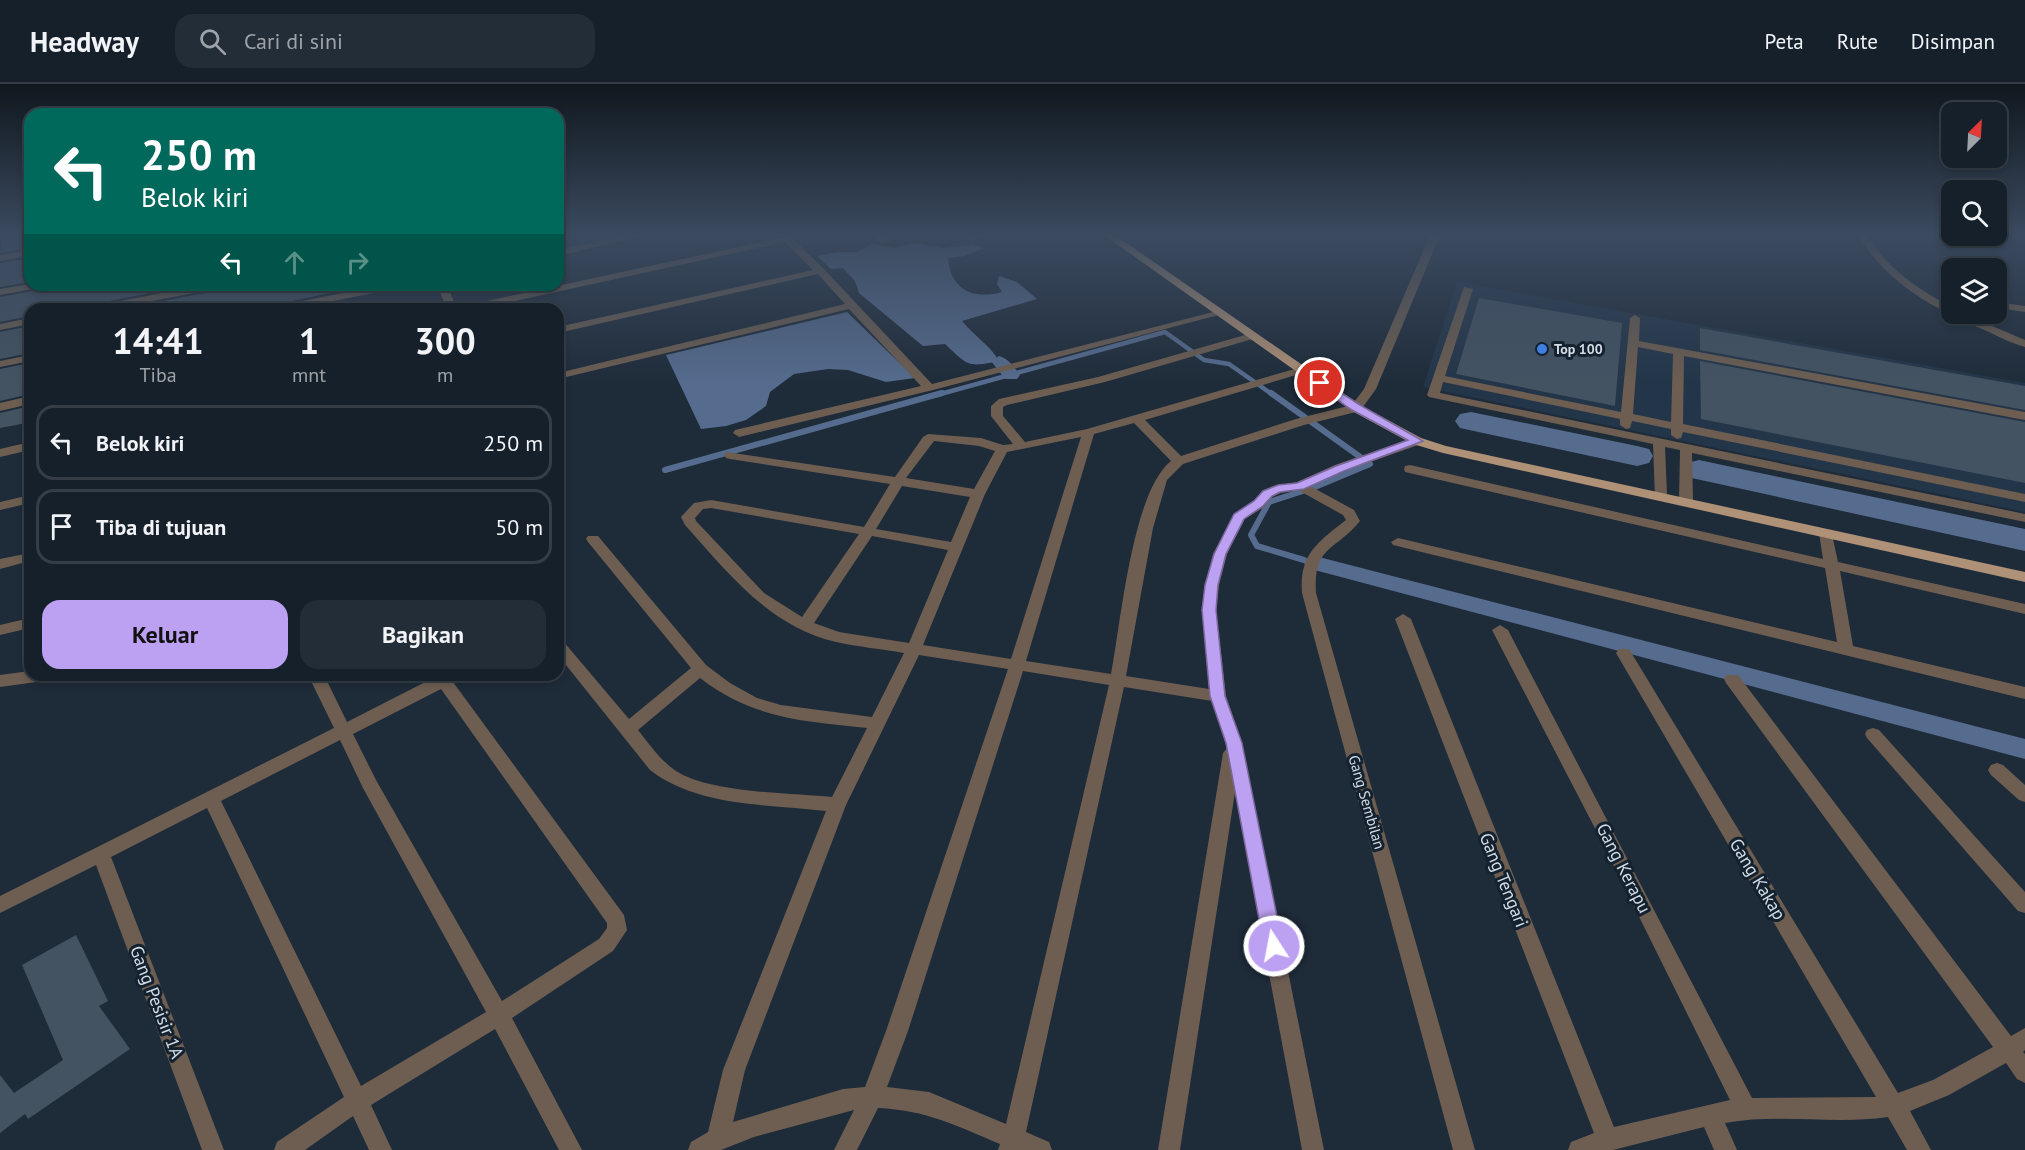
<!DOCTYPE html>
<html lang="id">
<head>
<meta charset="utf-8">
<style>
  body { margin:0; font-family:"PT Sans",sans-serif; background:#232d37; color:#f1f3f6; height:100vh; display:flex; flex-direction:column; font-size:22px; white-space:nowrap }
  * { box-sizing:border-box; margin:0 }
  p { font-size:20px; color:#9ea3a9 }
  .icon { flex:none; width:33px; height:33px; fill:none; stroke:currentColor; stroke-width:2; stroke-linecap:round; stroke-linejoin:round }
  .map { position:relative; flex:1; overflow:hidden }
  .side { position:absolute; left:24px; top:219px; width:540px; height:378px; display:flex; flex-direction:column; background:#16202b; border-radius:18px; box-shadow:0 3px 9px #0003,0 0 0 2px #353e47 }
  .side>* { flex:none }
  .hud { position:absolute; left:24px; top:24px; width:540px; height:183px; border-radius:18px; box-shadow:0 3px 9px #0003,0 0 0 2px #353e47; background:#00695c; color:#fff; overflow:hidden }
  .needle { width:39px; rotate:24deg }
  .tools { position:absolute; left:1941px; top:18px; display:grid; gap:12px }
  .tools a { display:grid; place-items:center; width:66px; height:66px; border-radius:12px; background:#16202b; box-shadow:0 3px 9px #0003,0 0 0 2px #353e47; font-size:30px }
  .pin { position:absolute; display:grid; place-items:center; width:51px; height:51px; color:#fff; margin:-26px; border:3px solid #fff; border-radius:50%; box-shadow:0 2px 6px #0007 }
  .me { position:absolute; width:66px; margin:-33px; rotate:349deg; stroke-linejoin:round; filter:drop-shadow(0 0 4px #0008) }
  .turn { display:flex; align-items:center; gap:21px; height:126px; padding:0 18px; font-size:27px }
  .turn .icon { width:78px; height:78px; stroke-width:2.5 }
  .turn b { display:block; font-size:42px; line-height:51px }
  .lanes { display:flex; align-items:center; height:57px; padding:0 18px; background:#0003; justify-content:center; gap:30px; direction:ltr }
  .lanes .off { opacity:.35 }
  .eta { display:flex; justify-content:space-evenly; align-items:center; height:102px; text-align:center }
  .eta b { font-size:36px; font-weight:700; line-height:42px }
  .action { display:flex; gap:12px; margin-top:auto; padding:12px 18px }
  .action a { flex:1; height:69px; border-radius:18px; background:#bca0f2; color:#111; font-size:24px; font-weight:700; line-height:69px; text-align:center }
  .action a+a { background:#232d37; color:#f1f3f6 }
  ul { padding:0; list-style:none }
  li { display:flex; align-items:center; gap:18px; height:75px; margin:0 12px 9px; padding:0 6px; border:3px solid #353e47; border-radius:18px }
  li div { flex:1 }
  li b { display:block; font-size:22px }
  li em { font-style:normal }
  header { display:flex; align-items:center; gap:36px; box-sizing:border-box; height:84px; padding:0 30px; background:#16202b; border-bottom:2px solid #353e47 }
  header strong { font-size:28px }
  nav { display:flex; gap:33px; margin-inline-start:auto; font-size:21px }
  .search { width:420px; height:54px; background:#232d37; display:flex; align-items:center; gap:15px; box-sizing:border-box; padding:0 21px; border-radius:18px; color:#9ea3a9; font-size:22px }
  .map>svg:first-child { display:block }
  .built { fill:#233548 }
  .water { fill:#566c8e }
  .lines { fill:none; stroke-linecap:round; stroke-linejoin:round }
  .stream-far1 { stroke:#566c8e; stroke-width:4.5 }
  .stream { stroke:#566c8e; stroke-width:6 }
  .canal { fill:#566c8e; fill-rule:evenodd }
  .river { fill:#566c8e; fill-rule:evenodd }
  .building { fill:#445362 }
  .minor { fill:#6d5e51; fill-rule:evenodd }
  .major { fill:#af9177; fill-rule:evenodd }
  .route { fill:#bca0f2; stroke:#7a689d; stroke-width:1.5 }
  .shop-dot { fill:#3f7fe0; stroke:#14212f; stroke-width:2 }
  .labels { text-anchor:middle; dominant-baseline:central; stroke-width:6; stroke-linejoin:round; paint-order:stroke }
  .far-poi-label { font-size:14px; font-weight:bold; fill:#d3dce5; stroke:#14212f; text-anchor:start }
  .street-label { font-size:15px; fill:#d3dce5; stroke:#14212f }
  .near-street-label { font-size:18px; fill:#d3dce5; stroke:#14212f }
</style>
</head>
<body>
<header>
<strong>Headway</strong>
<div class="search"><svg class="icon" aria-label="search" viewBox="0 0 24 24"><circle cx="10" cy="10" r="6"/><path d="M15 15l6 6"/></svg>Cari di sini</div>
<nav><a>Peta</a><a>Rute</a><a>Disimpan</a></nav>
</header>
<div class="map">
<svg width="2025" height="1066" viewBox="0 0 2025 1066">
  <rect width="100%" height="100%" fill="#1e2b39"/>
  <path class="built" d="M 1457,198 L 2025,299 L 2025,428 L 1423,303 Z"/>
  <path class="water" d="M 914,159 L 944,164 L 972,161 L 984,164 L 965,172 L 948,174 C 950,206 974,216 1002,208 L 997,200 L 999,192 L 1017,198 L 1037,215 L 962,237 C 974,252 990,261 999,277 C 966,284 968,281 945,260 L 923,262 L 859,209 L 855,197 L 843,184 L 831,185 L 817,172 L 839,168 L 857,168 L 872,160 L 894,164 Z
    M 847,228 L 915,294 L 886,298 L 848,286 L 828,285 L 794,290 L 770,308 L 766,322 L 746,336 L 726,342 L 701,345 L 666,271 Z"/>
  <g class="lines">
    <path class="stream-far1" d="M 937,311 L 1165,248 L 1204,276 L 1229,280 L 1273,311"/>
    <path class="stream" d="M 1271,309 L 1370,380 L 1315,403 L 1269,418 L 1251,451 L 1257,462 L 1304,476
      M 665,386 L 942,309"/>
    <path class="canal" d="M 999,272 C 1008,274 1014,283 1020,291 L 1017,295 L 1005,295 L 991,277 Z
      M 1315,472 L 2025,655 L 2025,675 L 1307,484 L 1304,479 L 1307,474 Z"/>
    <path class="river" d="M 1471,328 L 1637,362 L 1649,365 L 1653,372 L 1649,379 L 1637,382 L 1460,344 L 1455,337 L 1460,330 Z
      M 1699,376 L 2025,445 L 2025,467 L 1687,393 L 1682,386 L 1687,379 Z"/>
  </g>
  <path class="building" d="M 3,151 L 30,151 L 30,164 L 0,169 Z
    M 30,174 L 30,198 L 0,203 L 0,179 Z
    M 65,201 L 192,201 L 94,220 L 87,225 L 30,225 L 30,232 L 0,238 L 0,213 Z
    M 227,201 L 329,201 L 330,209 L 254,225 L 122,225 L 220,206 Z
    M 1479,214 L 1622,239 L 1615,322 L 1456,290 Z
    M 30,242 L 30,269 L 0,275 L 0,248 Z
    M 1700,244 L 2025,302 L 2025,326 L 1700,266 Z
    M 1700,277 L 2025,338 L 2025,399 L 1701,335 Z
    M 30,279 L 30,310 L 0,317 L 0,285 Z
    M 30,322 L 27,339 L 0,344 L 0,329 Z
    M 76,851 L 108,917 L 99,922 L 130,965 L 28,1035 L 25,1030 L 0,1049 L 0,991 L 14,1009 L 63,976 L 22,881 Z"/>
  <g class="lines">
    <path class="minor" d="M 627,151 L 646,151 L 558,172 L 558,166 Z
      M 779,151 L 789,151 L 824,185 L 932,300 L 1221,226 L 1226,229 L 933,306 L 739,353 L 733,349 L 735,346 L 921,302 L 849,225 L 558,295 L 558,289 L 845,220 L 818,190 L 558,249 L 558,243 L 813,186 L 785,158 L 478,225 L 459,225 L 464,222 L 780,154 Z
      M 873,151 L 883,151 L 890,158 L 882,160 Z
      M 970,151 L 986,151 L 971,157 L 966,154 Z
      M 1430,151 L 1440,151 L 1376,305 L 1360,327 L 1304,341 L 1183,380 L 1167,396 L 1153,444 L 1126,592 L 1209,605 L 1202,527 L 1205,501 L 1213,470 L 1234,430 L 1254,417 L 1262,407 L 1273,402 L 1297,398 L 1335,381 L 1413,354 L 1421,354 L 1423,357 L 1421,360 L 1345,387 L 1310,402 L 1354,426 L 1360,437 C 1336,467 1313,461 1316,509 L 1475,1066 L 1453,1066 L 1302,509 C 1299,470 1318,458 1346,436 L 1343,431 L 1298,406 L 1281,409 L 1272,413 L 1264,423 L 1245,435 L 1227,470 L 1219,501 L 1216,527 L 1226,612 L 1242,659 L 1324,1066 L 1302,1066 L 1235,708 L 1180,1066 L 1158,1066 L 1223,669 L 1227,664 L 1212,617 L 1124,603 L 1026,1048 L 1049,1058 L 1052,1066 L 998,1066 L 1000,1060 C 957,1042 926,1026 878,1024 L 857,1066 L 834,1066 L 854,1026 L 754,1053 L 721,1066 L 688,1066 L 691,1058 L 708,1048 L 723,986 L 826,727 C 767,720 698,723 650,686 L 558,571 L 558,556 L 563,557 L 629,635 L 691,584 L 588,458 L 586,455 L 588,452 L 598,452 L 706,581 L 730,599 L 757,614 L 781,621 L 872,633 L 904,569 C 882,565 858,563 836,558 C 769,542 729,490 685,441 L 681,433 L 694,419 L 711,416 L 864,443 L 890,400 L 730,375 L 726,374 L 724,371 L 726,368 L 895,393 L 923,353 L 928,350 L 981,354 L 1003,361 L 1013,360 L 991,332 L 991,322 L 999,315 L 1098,293 L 1252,249 L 1257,252 L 1256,254 L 1105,298 L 1007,321 L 1003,323 L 1003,332 L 1025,358 L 1087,345 L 1298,284 L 1306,284 L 1306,288 L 1145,336 L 1181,372 L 1296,335 L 1352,321 L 1364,305 ZM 1134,339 L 1171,377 C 1132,408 1121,539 1111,590 L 1026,577 L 1094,350 ZM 1081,353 L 1011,575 L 923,561 L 985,410 L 1007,368 ZM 934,357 L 979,362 L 995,367 L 974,405 L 906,394 ZM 902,402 L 970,413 L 951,458 L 876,445 ZM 711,424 L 859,450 L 802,533 L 764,509 L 696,437 L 695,434 L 703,425 ZM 872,452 L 948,466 L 909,559 L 839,548 L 814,539 ZM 919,571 L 1008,585 L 886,947 L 865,1003 L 843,1005 L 733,1038 L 745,986 L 846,721 ZM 1023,587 L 1109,601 L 1006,1040 L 929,1008 L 887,1003 L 908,947 ZM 700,594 C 753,635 803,637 867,644 L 832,713 C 790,709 710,709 676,687 C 660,676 650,661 638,646 Z
      M 1858,151 L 1867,151 C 1888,185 1917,205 1952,223 L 1952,230 L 1964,230 L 2025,256 L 2025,263 C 2010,259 1996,251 1982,245 C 1932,224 1887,199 1858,151 Z
      M 30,166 L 30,172 L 0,177 L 0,171 Z
      M 30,200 L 44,201 L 39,204 L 0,211 L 0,205 Z
      M 204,201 L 225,201 L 220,204 L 110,225 L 89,225 L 94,222 Z
      M 384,201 L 404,201 L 399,204 L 293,225 L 272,225 L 277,222 Z
      M 437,201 L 447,201 L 457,225 L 447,225 Z
      M 1464,203 L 1473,205 L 1445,292 L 1621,328 L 1630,234 L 1635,231 L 1640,234 L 1639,257 L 2025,328 L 2025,336 L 1684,272 L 1683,340 L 2025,410 L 2025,418 L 1683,348 L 1681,354 L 1677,355 L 1671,351 L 1671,345 L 1632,337 L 1630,344 L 1626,345 L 1620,341 L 1620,335 L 1443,298 L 1440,309 L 2025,430 L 2025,438 L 1692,369 L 1693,417 L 1686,421 L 1679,417 L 1680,366 L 1665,363 L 1667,411 L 1660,415 L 1655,414 L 1653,360 L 1429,313 L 1427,311 ZM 1638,263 L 1673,270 L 1671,338 L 1633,330 Z
      M 2004,219 L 2025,222 L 2025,228 L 2005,225 L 1996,228 L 1996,221 Z
      M 30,234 L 30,240 L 0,246 L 0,240 Z
      M 30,271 L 30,277 L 0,283 L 0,277 Z
      M 30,312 L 30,320 L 0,327 L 0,319 Z
      M 30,358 L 30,366 L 0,373 L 0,365 Z
      M 1410,381 L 1823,475 L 1819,449 L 1821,446 L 1831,446 L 1838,478 L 2025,520 L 2025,530 L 1840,487 L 1853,562 L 2025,603 L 2025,615 L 1393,461 L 1391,458 L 1398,454 L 1837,558 L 1825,484 L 1405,388 L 1404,385 L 1405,382 Z
      M 30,411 L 30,419 L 0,426 L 0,418 Z
      M 30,469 L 30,477 L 0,485 L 0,475 Z
      M 1403,530 L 1411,535 L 1614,1043 L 1730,1016 L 1599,752 L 1492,546 L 1500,541 L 1508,546 L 1752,1014 L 1876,1013 L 1616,569 L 1619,565 L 1629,565 L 1898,1009 L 1933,996 L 1993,963 L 1726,599 L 1724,595 L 1726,591 L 1738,591 L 2011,952 L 2025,944 L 2025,966 L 2023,968 L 2025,970 L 2025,999 L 2017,995 L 2006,979 L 1949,1011 L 1910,1027 L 1931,1066 L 1907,1066 L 1888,1033 C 1834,1041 1779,1029 1725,1039 L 1737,1066 L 1714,1066 L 1704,1043 L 1613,1066 L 1568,1066 L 1571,1058 L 1594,1049 L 1395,535 Z
      M 30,534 L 30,544 L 0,551 L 0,541 Z
      M 30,587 L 30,591 L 52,591 L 50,595 L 44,597 L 0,603 L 0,591 Z
      M 308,591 L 324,591 L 347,638 L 437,592 L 462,591 L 453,598 L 624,831 L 627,846 L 613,867 L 512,934 L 582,1066 L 559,1066 L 495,945 L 371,1021 L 392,1066 L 369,1066 L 353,1032 L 305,1066 L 274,1066 L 277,1058 L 344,1013 L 207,724 L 111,773 L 224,1066 L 202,1066 L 96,781 L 0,829 L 0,812 L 334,644 ZM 441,605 L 607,839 L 607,844 L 599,855 L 502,917 L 376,696 L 353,650 ZM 340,656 L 363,704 L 486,928 L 361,1002 L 221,717 Z
      M 1873,644 L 1879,646 L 2025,808 L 2025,829 L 2018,827 L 1867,654 L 1865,650 L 1867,646 Z
      M 1997,679 L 2003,681 L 2025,701 L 2025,718 L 2019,716 L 1991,691 L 1988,686 L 1991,681 Z"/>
    <path class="major" d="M 1104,151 L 1115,151 L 1360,321 L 1421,354 L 1446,362 L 2025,488 L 2025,498 L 1443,369 L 1413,360 L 1352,327 Z"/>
  </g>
  <linearGradient id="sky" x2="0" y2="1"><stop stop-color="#10181f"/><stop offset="0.5" stop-color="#3b4a5f"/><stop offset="1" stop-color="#3b4a5f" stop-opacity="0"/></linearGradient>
  <rect width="2025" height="301" fill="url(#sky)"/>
  <path class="route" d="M 1320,295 L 1360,321 L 1423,357 L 1344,387 L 1304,405 L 1280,408 L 1272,412 L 1263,422 L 1244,435 L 1226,470 L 1218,501 L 1216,526 L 1225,612 L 1242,659 L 1283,862 L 1280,868 L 1274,870 L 1267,868 L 1264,862 L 1226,659 L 1210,612 L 1202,526 L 1205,501 L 1214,470 L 1234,430 L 1254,417 L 1263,407 L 1278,401 L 1297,399 L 1336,382 L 1408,356 L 1352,326 L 1316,301 L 1315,299 Z"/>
  <circle class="shop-dot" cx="1542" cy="265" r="6"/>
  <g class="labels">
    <g class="far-poi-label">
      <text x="1554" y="265">Top 100</text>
    </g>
    <g class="street-label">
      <text transform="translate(1367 718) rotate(74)">Gang Sembilan</text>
    </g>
    <g class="near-street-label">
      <text transform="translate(1624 784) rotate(63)">Gang Kerapu</text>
      <text transform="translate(1758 795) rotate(59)">Gang Kakap</text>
      <text transform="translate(1504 796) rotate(68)">Gang Tengari</text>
      <text transform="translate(157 918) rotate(69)">Gang Pesisir 1A</text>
    </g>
  </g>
</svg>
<div class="tools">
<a><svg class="needle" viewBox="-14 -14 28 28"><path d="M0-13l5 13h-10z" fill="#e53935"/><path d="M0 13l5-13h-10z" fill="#9ea3a9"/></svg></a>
<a><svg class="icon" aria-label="search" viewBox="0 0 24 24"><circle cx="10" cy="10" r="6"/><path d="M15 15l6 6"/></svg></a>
<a><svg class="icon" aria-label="layers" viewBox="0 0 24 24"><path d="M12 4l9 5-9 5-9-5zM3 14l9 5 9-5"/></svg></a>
</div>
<div class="pin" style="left:1320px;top:299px;background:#d93025"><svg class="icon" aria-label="arrive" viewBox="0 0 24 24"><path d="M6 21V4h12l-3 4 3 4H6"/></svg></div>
<svg class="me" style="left:1274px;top:862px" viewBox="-20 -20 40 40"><circle r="17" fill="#bca0f2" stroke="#fff" stroke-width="3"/><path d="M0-11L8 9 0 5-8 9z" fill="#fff"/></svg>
<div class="hud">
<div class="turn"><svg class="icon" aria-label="left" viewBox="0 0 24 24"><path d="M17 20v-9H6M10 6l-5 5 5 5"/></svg><div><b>250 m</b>Belok kiri</div></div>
<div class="lanes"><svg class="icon" aria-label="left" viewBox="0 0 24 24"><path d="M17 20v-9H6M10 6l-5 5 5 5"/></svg><svg class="icon off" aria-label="ahead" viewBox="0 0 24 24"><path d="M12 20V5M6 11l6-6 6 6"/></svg><svg class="icon off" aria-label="right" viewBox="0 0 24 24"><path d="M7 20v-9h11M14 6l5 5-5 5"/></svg></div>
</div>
<section class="side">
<div class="eta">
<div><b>14:41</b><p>Tiba</p></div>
<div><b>1</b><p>mnt</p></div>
<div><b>300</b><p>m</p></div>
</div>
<ul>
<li><svg class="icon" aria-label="left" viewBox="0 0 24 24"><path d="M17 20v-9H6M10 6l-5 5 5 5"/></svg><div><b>Belok kiri</b></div><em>250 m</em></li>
<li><svg class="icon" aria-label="arrive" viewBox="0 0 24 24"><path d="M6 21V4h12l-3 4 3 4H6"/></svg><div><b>Tiba di tujuan</b></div><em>50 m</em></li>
</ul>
<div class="action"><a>Keluar</a><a>Bagikan</a></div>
</section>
</div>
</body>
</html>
